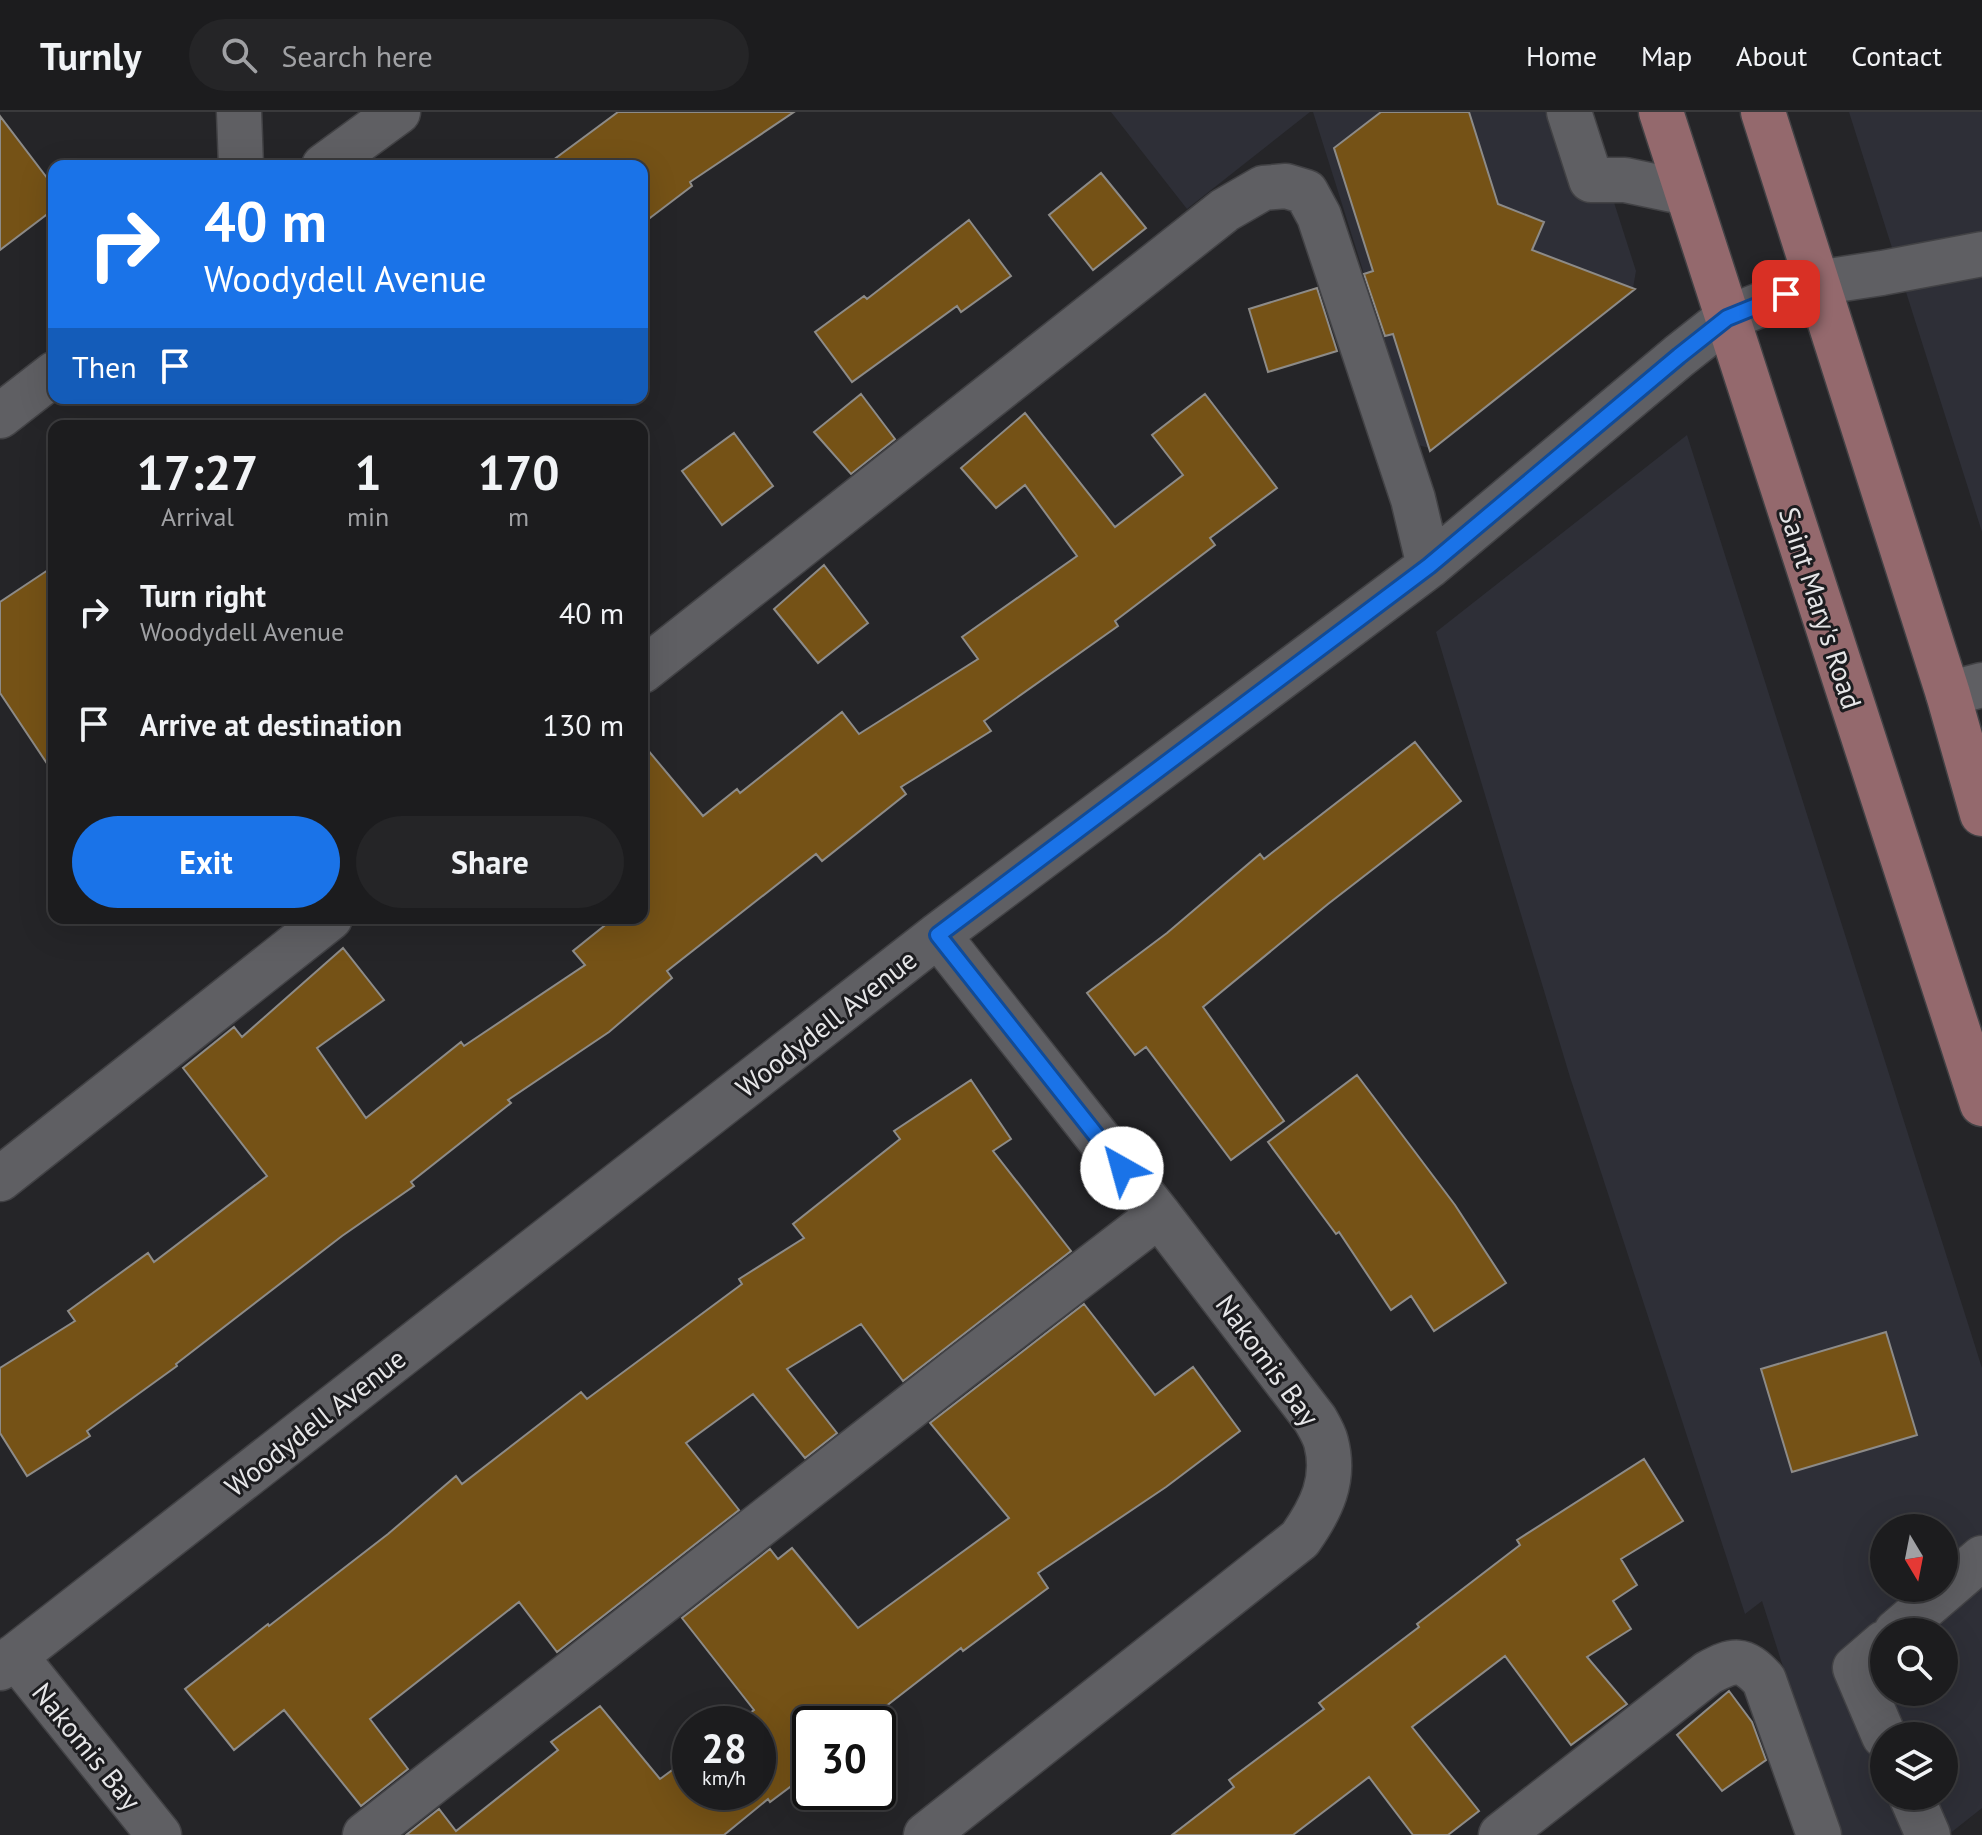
<!DOCTYPE html>
<html lang="en">
<head>
<meta charset="utf-8">
<style>
  body { margin:0; font-family:"PT Sans",sans-serif; background:#252527; color:#f1f3f6; height:100vh; display:flex; flex-direction:column; font-size:30px; white-space:nowrap }
  * { box-sizing:border-box; margin:0 }
  p { font-size:26px; color:#a0a1a4 }
  .icon { flex:none; width:44px; height:44px; fill:none; stroke:currentColor; stroke-width:2; stroke-linecap:round; stroke-linejoin:round }
  .map { position:relative; flex:1; overflow:hidden }
  .panel { position:absolute; left:48px; top:308px; width:600px; height:504px; display:flex; flex-direction:column; background:#1c1c1e; border-radius:16px; box-shadow:0 8px 32px #0002,0 0 0 2px #3a3a3c }
  .panel>* { flex:none }
  .banner { position:absolute; left:48px; top:48px; width:600px; height:244px; border-radius:16px; box-shadow:0 8px 32px #0002,0 0 0 2px #3a3a3c; background:#1a73e8; color:#fff; overflow:hidden }
  .needle { width:52px; rotate:170deg }
  .controls { position:absolute; left:1870px; top:1402px; display:grid; gap:16px }
  .controls a { display:grid; place-items:center; width:88px; height:88px; border-radius:50%; background:#1c1c1e; box-shadow:0 8px 32px #0002,0 0 0 2px #3a3a3c; font-size:40px }
  .speed { position:absolute; left:672px; top:1594px; display:flex; gap:16px; font-size:40px; font-weight:700; text-align:center }
  .speed>* { display:grid; place-content:center; width:104px; height:104px; border-radius:50%; background:#1c1c1e; box-shadow:0 8px 32px #0002,0 0 0 2px #3a3a3c; line-height:1 }
  .speed small { font-size:20px; font-weight:400 }
  .speed .limit { border:4px solid #111; border-radius:12px; background:#fff; color:#111 }
  .pin { position:absolute; display:grid; place-items:center; width:68px; height:68px; color:#fff; margin:-34px; border-radius:16px; box-shadow:0 4px 12px #0006 }
  .me { position:absolute; width:88px; margin:-44px; rotate:322deg; stroke-linejoin:round; filter:drop-shadow(0 0 6px #0008) }
  .turn { display:flex; align-items:center; gap:28px; height:168px; padding:0 24px; font-size:36px }
  .turn .icon { width:104px; height:104px; stroke-width:2.5 }
  .turn b { display:block; font-size:56px; line-height:68px }
  .then { display:flex; align-items:center; height:76px; padding:0 24px; background:#0003; gap:16px; font-size:30px }
  .eta { display:flex; justify-content:space-evenly; align-items:center; height:136px; text-align:center }
  .eta b { font-size:48px; font-weight:600; line-height:56px }
  .primary-button { display:flex; gap:16px; margin-top:auto; padding:16px 24px }
  .primary-button a { flex:1; height:92px; border-radius:48px; background:#1a73e8; color:#fff; font-size:32px; font-weight:600; line-height:92px; text-align:center }
  .primary-button a+a { background:#252527; color:#f1f3f6 }
  ul { padding:0; list-style:none }
  li { display:flex; align-items:center; gap:24px; height:112px; padding:0 24px }
  li div { flex:1 }
  li b { display:block; font-size:30px }
  li em { font-style:normal }
  header { display:flex; align-items:center; gap:48px; box-sizing:border-box; height:112px; padding:0 40px; background:#1c1c1e; border-bottom:2px solid #3a3a3c }
  header strong { font-size:38px }
  nav { display:flex; gap:44px; margin-inline-start:auto; font-size:28px }
  .search { width:560px; height:72px; background:#252527; display:flex; align-items:center; gap:20px; box-sizing:border-box; padding:0 28px; border-radius:44px; color:#a0a1a4; font-size:30px }
  .map>svg:first-child { display:block }
  .built { fill:#2e2f37; fill-rule:evenodd }
  .building { fill:#755216; stroke:#8d8b88; stroke-width:2 }
  .lines { fill:none; stroke-linecap:round; stroke-linejoin:round }
  .minor-casing { stroke:#424245; stroke-width:47 }
  .major-casing { stroke:#424245; stroke-width:47 }
  .minor { stroke:#5f5f63; stroke-width:44 }
  .major { stroke:#94696d; stroke-width:44 }
  .route-casing { stroke:#114b97; stroke-width:20 }
  .route { stroke:#1a73e8; stroke-width:14 }
  .labels { text-anchor:middle; dominant-baseline:central; stroke-width:6; stroke-linejoin:round; paint-order:stroke }
  .street-label { font-size:28px; fill:#e6e6e8; stroke:#1c1c1f }
</style>
</head>
<body>
<header>
<strong>Turnly</strong>
<div class="search"><svg class="icon" aria-label="search" viewBox="0 0 24 24"><circle cx="10" cy="10" r="6"/><path d="M15 15l6 6"/></svg>Search here</div>
<nav><a>Home</a><a>Map</a><a>About</a><a>Contact</a></nav>
</header>
<div class="map">
<svg width="1982" height="1723" viewBox="0 0 1982 1723">
  <rect width="100%" height="100%" fill="#252528"/>
  <path class="built" d="M 1111,0 L 1310,0 L 1187,97 Z
    M 1313,0 L 1585,0 L 1636,159 L 1633,176 L 1429,336 L 1418,333 Z
    M 1849,0 L 1982,0 L 1982,420 Z
    M 1687,323 L 1982,1256 L 1982,1696 L 1948,1723 L 1837,1723 L 1762,1489 L 1745,1502 L 1570,965 L 1436,520 ZM 1884,1416 L 1944,1416 L 1944,1476 L 1884,1476 ZM 1884,1520 L 1944,1520 L 1944,1580 L 1884,1580 ZM 1884,1624 L 1944,1624 L 1944,1684 L 1884,1684 Z"/>
  <path class="building" d="M 618,0 L 794,0 L 690,70 L 692,74 L 642,112 L 642,54 L 545,54 Z
    M 1381,0 L 1469,0 L 1498,92 L 1544,110 L 1532,138 L 1635,177 L 1430,339 L 1393,222 L 1385,224 L 1364,162 L 1373,159 L 1334,36 Z
    M 0,4 L 54,75 L 54,97 L 0,138 Z
    M 1101,61 L 1146,116 L 1093,158 L 1049,103 Z
    M 969,108 L 1011,164 L 961,200 L 957,194 L 852,270 L 815,220 L 864,184 L 867,187 Z
    M 1317,176 L 1337,239 L 1268,260 L 1249,197 Z
    M 861,282 L 895,327 L 851,362 L 814,320 Z
    M 1205,282 L 1277,376 L 1210,426 L 1215,433 L 1115,509 L 1118,514 L 984,609 L 991,619 L 901,675 L 906,682 L 822,749 L 816,742 L 667,859 L 672,866 L 609,920 L 508,988 L 511,991 L 411,1070 L 414,1074 L 342,1124 L 176,1252 L 177,1254 L 87,1319 L 90,1324 L 27,1364 L 0,1321 L 0,1256 L 75,1209 L 68,1199 L 148,1141 L 154,1150 L 267,1064 L 183,956 L 234,915 L 242,925 L 343,836 L 384,888 L 317,936 L 366,1006 L 461,930 L 464,934 L 585,853 L 573,839 L 614,806 L 642,806 L 642,631 L 703,704 L 737,677 L 740,681 L 842,600 L 859,622 L 978,547 L 962,525 L 1077,444 L 1025,373 L 996,396 L 961,356 L 1025,301 L 1115,415 L 1183,363 L 1152,323 Z
    M 734,321 L 773,374 L 722,413 L 682,359 Z
    M 824,453 L 868,511 L 818,551 L 774,497 Z
    M 54,454 L 54,662 L 0,581 L 0,490 Z
    M 1415,630 L 1461,689 L 1328,792 L 1203,895 L 1284,1009 L 1231,1048 L 1146,935 L 1135,943 L 1087,881 L 1167,821 L 1260,742 L 1264,747 Z
    M 1357,963 L 1455,1093 L 1506,1171 L 1434,1219 L 1411,1184 L 1391,1198 L 1339,1120 L 1336,1122 L 1268,1030 Z
    M 971,968 L 1011,1027 L 993,1039 L 1071,1139 L 903,1269 L 861,1212 L 787,1257 L 837,1321 L 805,1346 L 753,1282 L 686,1331 L 739,1398 L 557,1540 L 519,1490 L 370,1607 L 408,1657 L 361,1694 L 284,1598 L 234,1638 L 185,1577 L 268,1512 L 269,1514 L 388,1422 L 456,1364 L 462,1372 L 581,1280 L 587,1287 L 742,1172 L 739,1167 L 804,1126 L 793,1112 L 900,1027 L 894,1019 Z
    M 1084,1192 L 1155,1283 L 1193,1255 L 1240,1319 L 1166,1375 L 1038,1461 L 1048,1476 L 963,1539 L 961,1536 L 863,1612 L 810,1612 L 810,1660 L 770,1690 L 768,1687 L 724,1723 L 406,1723 L 439,1697 L 456,1719 L 558,1638 L 551,1630 L 600,1594 L 660,1667 L 690,1645 L 690,1680 L 758,1680 L 758,1612 L 735,1612 L 754,1598 L 682,1506 L 770,1437 L 778,1447 L 792,1436 L 858,1516 L 1009,1406 L 930,1311 Z
    M 1886,1220 L 1917,1323 L 1792,1360 L 1761,1257 Z
    M 1644,1347 L 1683,1409 L 1621,1447 L 1637,1473 L 1613,1489 L 1631,1517 L 1587,1545 L 1627,1592 L 1571,1633 L 1505,1544 L 1412,1615 L 1479,1699 L 1448,1723 L 1413,1723 L 1369,1665 L 1293,1723 L 1172,1723 L 1234,1675 L 1229,1668 L 1324,1597 L 1319,1591 L 1419,1515 L 1417,1512 L 1520,1433 L 1517,1428 Z
    M 1729,1579 L 1752,1610 L 1766,1648 L 1722,1679 L 1677,1623 Z"/>
  <g class="lines">
    <defs>
      <path id="minor" d="M 239,0 L 241,54
        M 1569,0 L 1591,68 L 1625,68 L 1687,81
        M 324,54 L 398,0
        M 0,304 L 54,262
        M 642,559 L 1225,98 L 1263,76 L 1286,74 L 1306,80 L 1319,104 L 1413,387 L 1429,454
        M 1948,582 L 1982,573
        M 0,1067 L 330,806
        M 1896,1520 L 1982,1446
        M 1884,1531 L 1855,1556 L 1884,1624
        M 15,1544 L 159,1723
        M 0,1556 L 938,823 L 1429,454 L 1679,244 L 1727,206 L 1816,171 L 1882,161 L 1982,142
        M 1911,1684 L 1928,1723
        M 365,1723 L 960,1256 L 1159,1103
        M 926,1723 L 1300,1427 C 1321,1397 1336,1368 1326,1330 C 1324,1322 1319,1314 1315,1307 L 1159,1103 L 938,823
        M 1501,1723 L 1708,1561 C 1734,1547 1743,1545 1764,1568 L 1819,1723"/>
      <path id="major" d="M 1661,0 L 1982,992
        M 1763,0 L 1948,582 L 1982,702"/>
    </defs>
    <use href="#minor" class="minor-casing"/>
    <use href="#major" class="major-casing"/>
    <use href="#minor" class="minor"/>
    <use href="#major" class="major"/>
  </g>
  <g class="lines">
    <defs>
      <path id="route" d="M 1122,1056 L 938,823 L 1429,454 L 1679,244 L 1727,206 L 1786,182"/>
    </defs>
    <use href="#route" class="route-casing"/>
    <use href="#route" class="route"/>
  </g>
  <g class="labels">
    <g class="street-label">
      <text transform="translate(1821 496) rotate(72)">Saint Mary's Road</text>
      <text transform="translate(826 911) rotate(-38)">Woodydell Avenue</text>
      <text transform="translate(1268 1248) rotate(54)">Nakomis Bay</text>
      <text transform="translate(315 1310) rotate(-38)">Woodydell Avenue</text>
      <text transform="translate(87 1634) rotate(51)">Nakomis Bay</text>
    </g>
  </g>
</svg>
<div class="controls">
<a><svg class="needle" viewBox="-14 -14 28 28"><path d="M0-13l5 13h-10z" fill="#e53935"/><path d="M0 13l5-13h-10z" fill="#a0a1a4"/></svg></a>
<a><svg class="icon" aria-label="search" viewBox="0 0 24 24"><circle cx="10" cy="10" r="6"/><path d="M15 15l6 6"/></svg></a>
<a><svg class="icon" aria-label="layers" viewBox="0 0 24 24"><path d="M12 4l9 5-9 5-9-5zM3 14l9 5 9-5"/></svg></a>
</div>
<div class="speed"><div>28<small>km/h</small></div><div class="limit">30</div></div>
<div class="pin" style="left:1786px;top:182px;background:#d93025"><svg class="icon" aria-label="arrive" viewBox="0 0 24 24"><path d="M6 21V4h12l-3 4 3 4H6"/></svg></div>
<svg class="me" style="left:1122px;top:1056px" viewBox="-20 -20 40 40"><circle r="19" fill="#fff"/><path d="M0-13L10 11 0 6-10 11z" fill="#1a73e8"/></svg>
<div class="banner">
<div class="turn"><svg class="icon" aria-label="right" viewBox="0 0 24 24"><path d="M7 20v-9h11M14 6l5 5-5 5"/></svg><div><b>40 m</b>Woodydell Avenue</div></div>
<div class="then">Then<svg class="icon" aria-label="arrive" viewBox="0 0 24 24"><path d="M6 21V4h12l-3 4 3 4H6"/></svg></div>
</div>
<section class="panel">
<div class="eta">
<div><b>17:27</b><p>Arrival</p></div>
<div><b>1</b><p>min</p></div>
<div><b>170</b><p>m</p></div>
</div>
<ul>
<li><svg class="icon" aria-label="right" viewBox="0 0 24 24"><path d="M7 20v-9h11M14 6l5 5-5 5"/></svg><div><b>Turn right</b><p>Woodydell Avenue</p></div><em>40 m</em></li>
<li><svg class="icon" aria-label="arrive" viewBox="0 0 24 24"><path d="M6 21V4h12l-3 4 3 4H6"/></svg><div><b>Arrive at destination</b></div><em>130 m</em></li>
</ul>
<div class="primary-button"><a>Exit</a><a>Share</a></div>
</section>
</div>
</body>
</html>
